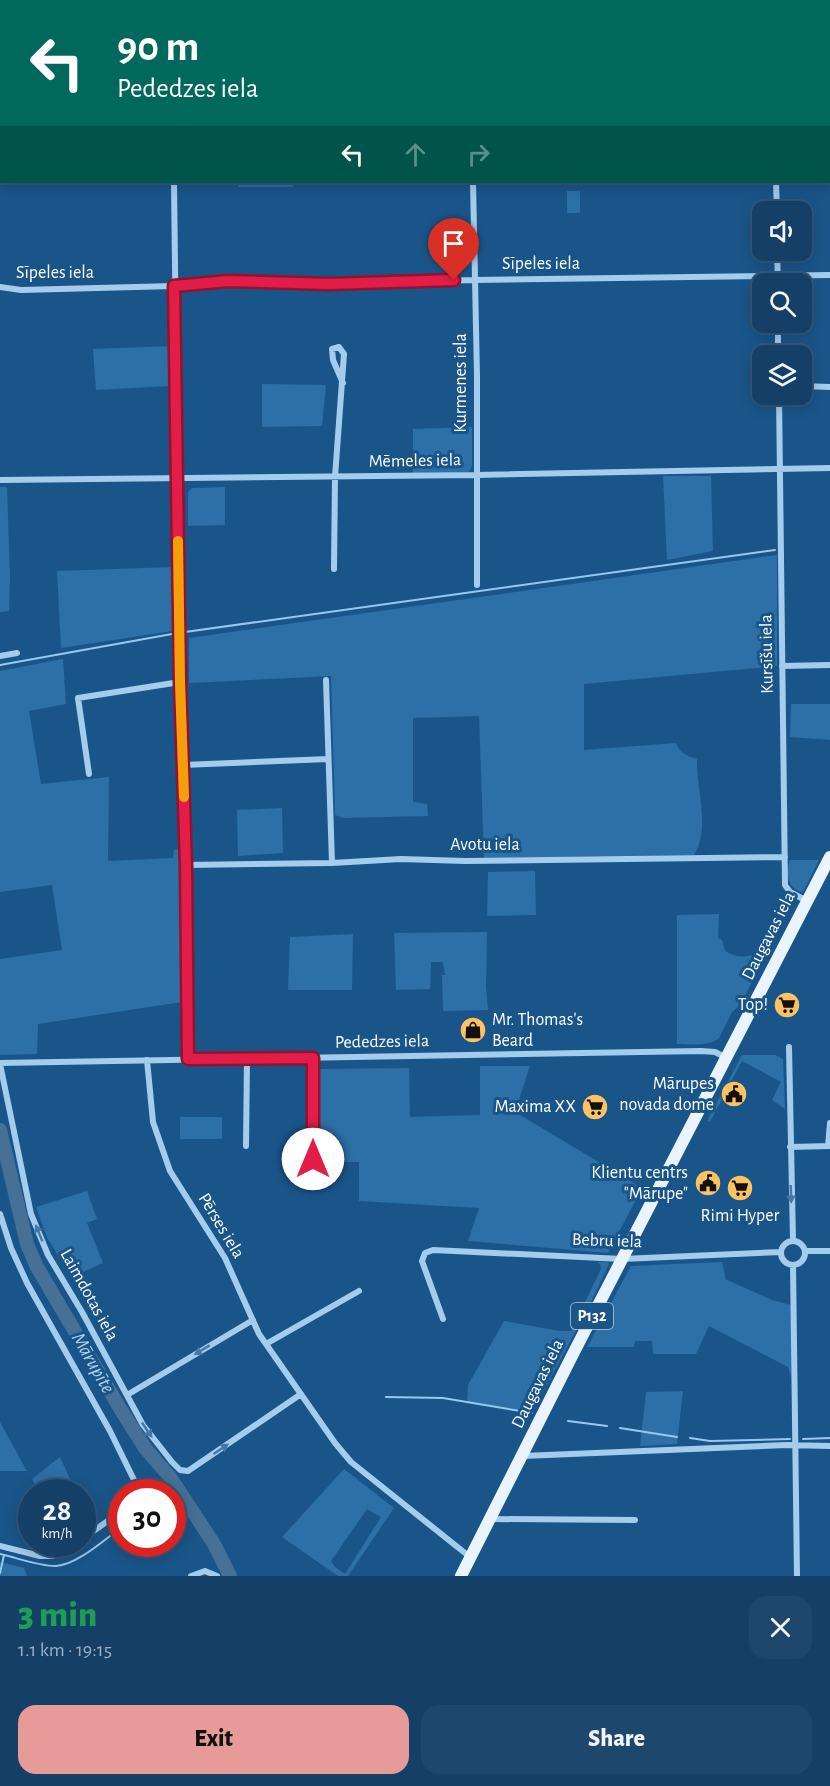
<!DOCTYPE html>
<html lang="en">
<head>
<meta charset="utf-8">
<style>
  body { margin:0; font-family:"Alegreya Sans",sans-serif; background:#1d476d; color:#f1f3f6; height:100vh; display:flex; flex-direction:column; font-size:22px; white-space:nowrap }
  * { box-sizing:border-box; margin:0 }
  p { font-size:20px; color:#9dafc0 }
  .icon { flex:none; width:33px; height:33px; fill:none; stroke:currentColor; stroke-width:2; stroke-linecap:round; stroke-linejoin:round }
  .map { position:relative; height:1576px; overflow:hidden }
  .sheet { display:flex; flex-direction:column; background:#144067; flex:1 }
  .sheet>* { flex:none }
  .top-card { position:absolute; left:0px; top:0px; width:831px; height:183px; box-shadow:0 3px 15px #0003,0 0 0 2px #33597b; background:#00695c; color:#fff; overflow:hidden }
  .fabs { position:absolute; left:752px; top:201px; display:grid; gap:12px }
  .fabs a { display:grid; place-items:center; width:60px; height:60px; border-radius:12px; background:#144067; box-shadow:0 3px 15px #0003,0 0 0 2px #33597b; font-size:30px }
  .speed { position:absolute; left:18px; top:1479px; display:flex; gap:12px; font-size:30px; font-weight:700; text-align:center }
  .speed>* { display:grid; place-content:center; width:78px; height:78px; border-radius:50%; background:#144067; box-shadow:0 3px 15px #0003,0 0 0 2px #33597b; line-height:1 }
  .speed small { font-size:15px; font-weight:400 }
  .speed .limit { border:9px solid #d22; background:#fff; color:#111 }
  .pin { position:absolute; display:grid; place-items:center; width:51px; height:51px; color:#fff; margin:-62px -26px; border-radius:50% 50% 50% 0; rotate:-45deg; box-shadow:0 0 6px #0007 }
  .pin .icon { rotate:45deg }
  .me { position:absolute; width:66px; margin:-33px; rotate:0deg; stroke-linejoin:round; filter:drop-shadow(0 0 4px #0008) }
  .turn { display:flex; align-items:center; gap:21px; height:126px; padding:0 18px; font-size:27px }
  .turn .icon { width:78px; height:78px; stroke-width:2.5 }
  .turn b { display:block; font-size:42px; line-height:51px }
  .lanes { display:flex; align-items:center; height:57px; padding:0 18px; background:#0003; justify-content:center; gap:30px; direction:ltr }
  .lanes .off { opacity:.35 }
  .round { display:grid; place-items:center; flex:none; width:63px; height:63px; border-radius:18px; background:#1d476d }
  .overview { display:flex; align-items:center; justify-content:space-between; height:102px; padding:0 18px }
  h1 { font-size:36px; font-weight:800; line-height:45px; color:#1e9e55 }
  .cta { display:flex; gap:12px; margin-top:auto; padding:12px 18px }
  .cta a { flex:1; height:69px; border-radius:18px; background:#e69b98; color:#111; font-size:24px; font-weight:800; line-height:69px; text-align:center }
  .cta a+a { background:#1d476d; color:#f1f3f6 }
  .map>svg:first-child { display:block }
  .green { fill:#2d6fa7; fill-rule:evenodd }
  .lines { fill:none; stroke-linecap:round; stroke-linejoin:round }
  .stream { stroke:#97c8ef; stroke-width:2 }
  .river { stroke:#467096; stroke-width:14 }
  .street { stroke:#a4cced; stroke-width:6 }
  .primary { stroke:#eaf4ff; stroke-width:12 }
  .oneway { fill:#4379a7 }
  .route-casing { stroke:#92132f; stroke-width:15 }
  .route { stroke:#e11d48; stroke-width:10 }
  .slow { stroke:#f59e0b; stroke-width:10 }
  .labels { text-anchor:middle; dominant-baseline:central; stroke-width:6; stroke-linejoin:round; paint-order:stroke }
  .shield { fill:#1a5589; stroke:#baccdc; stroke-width:1.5 }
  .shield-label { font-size:16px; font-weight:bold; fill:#fff }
  .street-label { font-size:18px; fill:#fff; stroke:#1a5589 }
  .poi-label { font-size:18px; fill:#fff; stroke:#1a5589; text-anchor:end }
  .water-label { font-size:20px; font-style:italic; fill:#b0d5f4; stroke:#1a5589 }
</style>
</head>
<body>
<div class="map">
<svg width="830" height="1576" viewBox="0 0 830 1576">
  <rect width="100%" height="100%" fill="#1a5589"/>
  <path class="green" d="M 238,182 L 293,182 L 293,187 L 238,187 Z
    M 567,191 L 580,191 L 580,213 L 567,213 Z
    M 172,346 L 173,379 L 169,386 L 96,390 L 93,349 Z
    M 262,384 L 326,385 L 322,426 L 262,427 Z
    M 472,427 L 472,466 L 469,472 L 413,473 L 413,429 Z
    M 663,476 L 711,476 L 713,551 L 667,560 Z
    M 0,487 L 7,487 L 10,577 L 9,611 L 0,612 Z
    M 225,487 L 225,525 L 188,526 L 188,492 L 192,488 Z
    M 777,555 L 777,666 L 584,684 L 584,750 L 676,743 C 680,753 687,756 697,759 C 696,790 711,827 694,855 L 484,858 L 479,716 L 413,718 L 413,802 L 427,804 L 428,816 L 343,818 L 335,815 L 331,676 L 189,683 L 189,638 Z
    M 172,567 L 173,631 L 61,648 L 57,571 Z
    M 63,659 L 66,704 L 29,711 L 41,784 L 109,777 L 108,861 L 173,858 L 174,850 L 181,849 L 182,867 L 179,867 L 182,1002 L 38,1024 L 37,1054 L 0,1055 L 0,959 L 62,950 L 52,885 L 0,892 L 0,671 Z
    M 791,704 L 830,704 L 830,740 L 790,737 Z
    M 282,808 L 283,853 L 238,856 L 237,810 Z
    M 790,860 L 819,860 L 803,892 C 788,891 785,873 790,860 Z
    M 535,871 L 536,915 L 487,916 L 488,872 Z
    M 719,914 L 718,938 L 722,940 L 725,951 C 743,961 749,955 767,952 L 741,1004 L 732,1012 L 719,1038 C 709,1047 690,1044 677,1044 L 677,915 Z
    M 487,932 L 486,987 L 488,1010 L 443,1011 L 442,975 L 445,975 L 443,962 L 431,962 L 430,989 L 396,990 L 394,933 Z
    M 353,934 L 352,990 L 288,990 L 290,937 Z
    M 742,1055 L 775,1055 L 783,1059 L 785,1109 L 772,1100 L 781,1082 L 742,1061 L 710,1122 L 707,1121 Z
    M 480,1066 L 530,1066 L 515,1112 L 642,1188 L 608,1253 L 468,1241 L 479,1208 L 359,1201 L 359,1162 L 320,1162 L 320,1069 L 409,1068 L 410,1117 L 480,1115 Z
    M 180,1117 L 222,1117 L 222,1139 L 180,1139 Z
    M 87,1191 L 97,1219 L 87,1223 L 103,1263 L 72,1277 L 47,1238 L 36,1207 Z
    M 597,1262 L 607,1262 L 609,1264 L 588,1308 L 532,1413 L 467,1403 L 468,1385 L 504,1321 L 560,1331 L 571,1331 L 601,1269 L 600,1264 Z
    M 722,1262 L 725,1274 L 725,1279 L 772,1300 L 791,1305 L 791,1377 L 788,1367 L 709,1326 L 696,1354 L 653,1354 L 652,1341 L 635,1341 L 634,1347 L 587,1347 L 631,1266 Z
    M 683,1391 L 677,1444 L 640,1446 L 646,1392 Z
    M 0,1422 L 27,1471 L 0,1471 Z
    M 60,1457 L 76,1492 L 39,1492 L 32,1479 Z
    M 344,1469 L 394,1508 L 348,1576 L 338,1576 L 282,1537 ZM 367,1509 L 381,1517 L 345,1574 L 335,1567 L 331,1561 Z
    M 0,1562 L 24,1568 L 27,1576 L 0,1576 Z"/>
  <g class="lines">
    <path class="stream" d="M 597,0 L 600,2
      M 185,632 L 775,550
      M 0,665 L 172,634
      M 386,1397 L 443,1398 L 532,1413
      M 568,1421 L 607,1426
      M 620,1428 L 677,1437
      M 690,1438 L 710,1441 L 790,1439
      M 803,1439 L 830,1438
      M 169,1492 L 176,1487
      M 0,1554 C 18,1558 38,1566 56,1566 C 77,1565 105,1539 122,1527
      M 0,1573 L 4,1555"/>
    <path class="river" d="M 0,1130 L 27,1244 L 37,1267 L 121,1410 L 145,1448 L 170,1477 L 214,1544 L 230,1576"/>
    <path class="street" d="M 171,0 L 171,2
      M 286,0 L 286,2
      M 473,0 L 473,2
      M 773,0 L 773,2
      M 0,94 L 2,94
      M 174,182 L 180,682 L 186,865 L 188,1059
      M 473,182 L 477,376 L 477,585
      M 776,182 L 777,212
      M 777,250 L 778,284
      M 0,287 L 21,290 L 174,286 L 228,281 L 327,284 L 474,280 L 830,275
      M 778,322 L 778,356
      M 801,386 L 830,387
      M 779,394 L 785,885 L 790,892 L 807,901
      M 0,480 L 476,475 L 830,468
      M 334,569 L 335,477 L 344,354 L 339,347 L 332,349 L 333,360 L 343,383
      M 0,656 L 17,653
      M 782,666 L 830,665
      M 326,680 L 332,863
      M 183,765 L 328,759
      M 89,774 L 78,698 L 180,682
      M 186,865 L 332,863 L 401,859 L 465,861 L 785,857
      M 789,1047 L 793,1240
      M 313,1058 L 313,1159
      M 147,1060 L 153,1122 L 170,1171 L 225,1258 L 259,1334 L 335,1443 L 351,1462 L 470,1557
      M 0,1063 L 701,1051 L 715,1052 L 727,1058
      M 0,1064 L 31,1214 L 48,1255 L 82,1312 L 143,1425 L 172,1462 L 180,1470 L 188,1471 L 301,1394
      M 246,1146 L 247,1059
      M 828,1146 L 830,1123
      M 790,1147 L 830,1146
      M 0,1214 L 11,1248 L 27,1283 L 110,1431 L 138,1488 L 138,1492
      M781 1253a12 12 0 1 1 24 0a12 12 0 1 1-24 0Z
      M 805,1251 L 830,1251
      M 793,1265 L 797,1576
      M 443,1319 L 422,1261 L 425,1253 L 433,1250 L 622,1259 L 781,1252
      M 266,1344 L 359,1291
      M 127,1395 L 253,1320
      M 523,1456 L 787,1445 L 830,1446
      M 491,1519 L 635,1520
      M 82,1539 L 122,1511
      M 0,1546 L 40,1556 L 53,1556 L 76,1544
      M 191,1576 L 205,1571 L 217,1576"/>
    <path class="primary" d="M 461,1576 L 574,1352 L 830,857"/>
  </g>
  <defs><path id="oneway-solid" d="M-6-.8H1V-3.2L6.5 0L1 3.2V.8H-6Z" transform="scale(1.5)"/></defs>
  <g class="oneway">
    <use href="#oneway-solid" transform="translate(791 1194) rotate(88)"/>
    <use href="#oneway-solid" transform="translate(39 1233) rotate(-112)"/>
    <use href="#oneway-solid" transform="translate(202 1350) rotate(149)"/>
    <use href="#oneway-solid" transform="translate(147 1430) rotate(56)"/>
    <use href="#oneway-solid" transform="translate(221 1449) rotate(-34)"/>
  </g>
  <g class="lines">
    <defs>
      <path id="route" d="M 313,1159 L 313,1058 L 188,1059 L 186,865 L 180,682 L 174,286 L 228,281 L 329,284 L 454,280"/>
    </defs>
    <use href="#route" class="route-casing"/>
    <use href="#route" class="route"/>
    <path class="slow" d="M 178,541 L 180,682 L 184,797"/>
  </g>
  <defs>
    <symbol id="supermarket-disc" viewBox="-11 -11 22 22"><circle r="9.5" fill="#fec260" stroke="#1a5589"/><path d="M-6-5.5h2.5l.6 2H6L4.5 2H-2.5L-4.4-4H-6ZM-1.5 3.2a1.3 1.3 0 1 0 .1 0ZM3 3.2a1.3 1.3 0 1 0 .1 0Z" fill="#111"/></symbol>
    <symbol id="shop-disc" viewBox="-11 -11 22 22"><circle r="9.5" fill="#fec260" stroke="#1a5589"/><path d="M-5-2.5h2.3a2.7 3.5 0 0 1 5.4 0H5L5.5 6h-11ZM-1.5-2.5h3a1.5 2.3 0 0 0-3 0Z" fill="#111"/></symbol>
    <symbol id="civic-disc" viewBox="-11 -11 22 22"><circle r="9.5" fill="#fec260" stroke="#1a5589"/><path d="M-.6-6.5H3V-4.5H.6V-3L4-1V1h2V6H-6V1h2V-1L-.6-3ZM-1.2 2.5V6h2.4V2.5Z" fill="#111"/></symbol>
  </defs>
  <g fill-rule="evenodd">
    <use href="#supermarket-disc" x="772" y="990" width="30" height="30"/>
    <use href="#shop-disc" x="458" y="1015" width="30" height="30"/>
    <use href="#civic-disc" x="719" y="1079" width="30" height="30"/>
    <use href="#supermarket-disc" x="580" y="1092" width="30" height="30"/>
    <use href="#civic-disc" x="693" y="1168" width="30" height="30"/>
    <use href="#supermarket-disc" x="725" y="1173" width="30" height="30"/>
  </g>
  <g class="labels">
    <rect class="shield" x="571" y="1303" width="42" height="26" rx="4.5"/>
    <g class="shield-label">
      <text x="592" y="1316">P132</text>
    </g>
    <g class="street-label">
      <text x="541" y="264">Sīpeles iela</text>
      <text x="55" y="273">Sīpeles iela</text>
      <text transform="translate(461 383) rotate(-90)">Kurmenes iela</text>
      <text transform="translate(415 461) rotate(-1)">Mēmeles iela</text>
      <text transform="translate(767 654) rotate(-91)">Kursīšu iela</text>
      <text x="485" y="845">Avotu iela</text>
      <text transform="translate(769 936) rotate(-63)">Daugavas iela</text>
      <text transform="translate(382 1042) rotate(-1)">Pededzes iela</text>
      <text transform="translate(221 1226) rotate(59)">Pērses iela</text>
      <text transform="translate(607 1241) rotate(2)">Bebru iela</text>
      <text transform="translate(89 1295) rotate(61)">Laimdotas iela</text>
      <text transform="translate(538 1384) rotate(-64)">Daugavas iela</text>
    </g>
    <g class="poi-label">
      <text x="768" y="1005">Top!</text>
      <text x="492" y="1020" text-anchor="start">Mr. Thomas's<tspan x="492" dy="21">Beard</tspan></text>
      <text x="714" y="1084">Mārupes<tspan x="714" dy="21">novada dome</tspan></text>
      <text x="576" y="1107">Maxima XX</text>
      <text x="688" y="1173">Klientu centrs<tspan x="688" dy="21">"Mārupe"</tspan></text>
      <text x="740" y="1216" text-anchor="middle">Rimi Hyper</text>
    </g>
    <g class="water-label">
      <text transform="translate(93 1363) rotate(60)">Mārupīte</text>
    </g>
  </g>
</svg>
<div class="fabs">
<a><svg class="icon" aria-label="sound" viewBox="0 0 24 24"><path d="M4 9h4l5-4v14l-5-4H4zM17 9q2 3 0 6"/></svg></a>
<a><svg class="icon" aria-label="search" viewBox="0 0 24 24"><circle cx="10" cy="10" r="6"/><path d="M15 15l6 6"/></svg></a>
<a><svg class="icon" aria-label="layers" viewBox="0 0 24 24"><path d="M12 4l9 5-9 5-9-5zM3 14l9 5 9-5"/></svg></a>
</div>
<div class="speed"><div>28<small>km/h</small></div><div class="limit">30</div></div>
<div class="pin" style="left:454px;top:280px;background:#d93025"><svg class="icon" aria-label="arrive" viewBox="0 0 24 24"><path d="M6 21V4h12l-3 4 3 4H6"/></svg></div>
<svg class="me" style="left:313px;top:1159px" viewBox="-20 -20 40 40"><circle r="19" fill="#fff"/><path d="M0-13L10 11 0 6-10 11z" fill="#e11d48"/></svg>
<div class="top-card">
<div class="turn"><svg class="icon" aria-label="left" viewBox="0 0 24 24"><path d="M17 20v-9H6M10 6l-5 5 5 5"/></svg><div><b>90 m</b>Pededzes iela</div></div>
<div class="lanes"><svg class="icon" aria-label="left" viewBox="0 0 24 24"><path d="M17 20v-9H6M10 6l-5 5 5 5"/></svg><svg class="icon off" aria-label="ahead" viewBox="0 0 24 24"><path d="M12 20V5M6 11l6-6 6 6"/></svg><svg class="icon off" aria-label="right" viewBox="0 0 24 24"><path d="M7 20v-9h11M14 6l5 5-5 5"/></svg></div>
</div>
</div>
<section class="sheet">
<div class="overview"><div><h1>3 min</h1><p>1.1 km · 19:15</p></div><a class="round"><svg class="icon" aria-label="close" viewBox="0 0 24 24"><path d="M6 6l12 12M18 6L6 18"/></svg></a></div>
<div class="cta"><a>Exit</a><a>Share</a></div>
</section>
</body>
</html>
